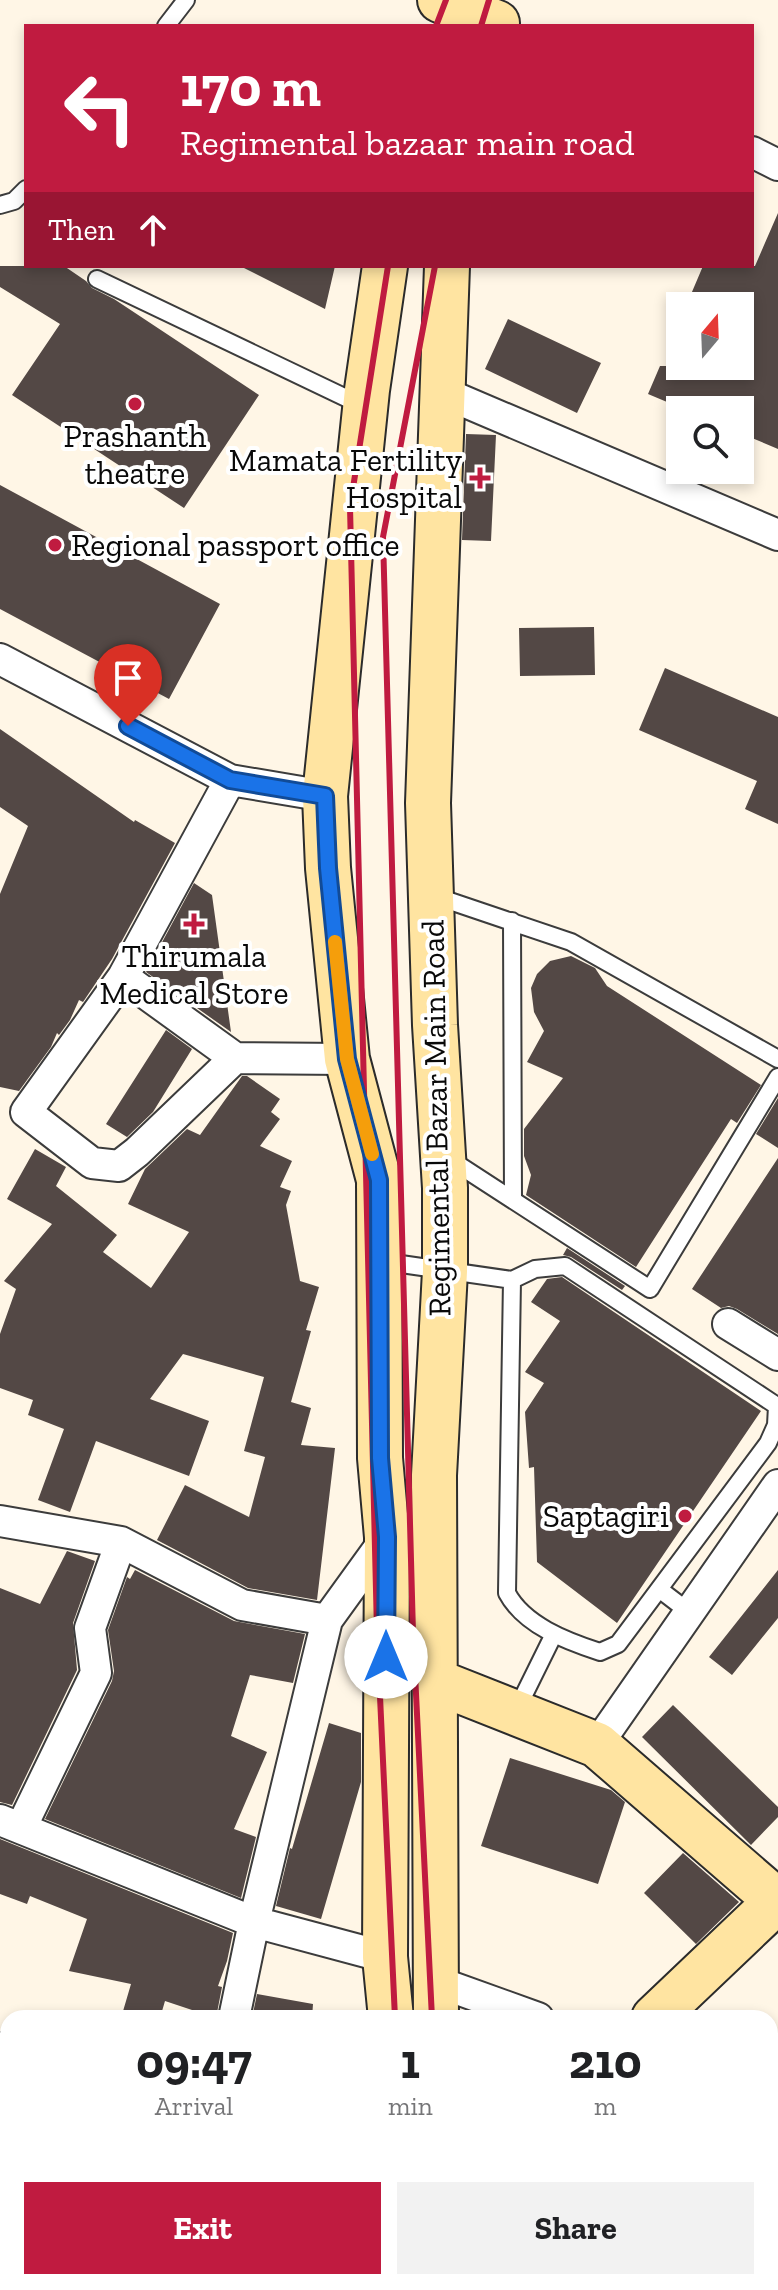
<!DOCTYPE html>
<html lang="en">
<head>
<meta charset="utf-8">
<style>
  body { margin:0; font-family:"Zilla Slab",serif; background:#f2f2f2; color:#202124; height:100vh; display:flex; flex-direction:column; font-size:30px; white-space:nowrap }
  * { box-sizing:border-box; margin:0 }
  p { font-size:26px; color:#757577 }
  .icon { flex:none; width:44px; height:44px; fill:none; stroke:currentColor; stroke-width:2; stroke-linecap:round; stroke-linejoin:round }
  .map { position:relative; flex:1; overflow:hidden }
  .sheet { position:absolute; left:0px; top:2010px; width:778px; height:280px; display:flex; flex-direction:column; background:#fff; border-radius:24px 24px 0 0; box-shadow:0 4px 12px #0003 }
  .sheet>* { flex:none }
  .top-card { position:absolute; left:24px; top:24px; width:730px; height:244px; border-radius:0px; box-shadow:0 4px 12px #0003; background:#c01b40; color:#fff; overflow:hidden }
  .needle { width:52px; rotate:19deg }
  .buttons { position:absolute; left:666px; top:292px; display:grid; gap:16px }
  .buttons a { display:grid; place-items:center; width:88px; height:88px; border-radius:0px; background:#fff; box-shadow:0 4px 12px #0003; font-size:40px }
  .pin { position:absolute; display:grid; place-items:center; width:68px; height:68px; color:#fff; margin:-82px -34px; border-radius:50% 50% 50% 0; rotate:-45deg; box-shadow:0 0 8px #0007 }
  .pin .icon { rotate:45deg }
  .me { position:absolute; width:88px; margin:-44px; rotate:0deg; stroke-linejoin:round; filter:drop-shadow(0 0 6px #0008) }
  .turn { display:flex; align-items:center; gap:28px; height:168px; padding:0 24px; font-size:36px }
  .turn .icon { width:104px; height:104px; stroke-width:2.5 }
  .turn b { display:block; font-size:56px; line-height:68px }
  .then { display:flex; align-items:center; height:76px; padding:0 24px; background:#0003; gap:16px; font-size:30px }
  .eta { display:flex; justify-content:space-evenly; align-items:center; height:136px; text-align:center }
  .eta b { font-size:48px; font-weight:700; line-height:56px }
  .primary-button { display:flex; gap:16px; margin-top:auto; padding:16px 24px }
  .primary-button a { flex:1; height:92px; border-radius:0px; background:#c01b40; color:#fff; font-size:32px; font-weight:700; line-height:92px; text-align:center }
  .primary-button a+a { background:#f2f2f2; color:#202124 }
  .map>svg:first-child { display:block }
  .building { fill:#534845 }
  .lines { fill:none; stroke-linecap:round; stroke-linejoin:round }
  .lane-casing { stroke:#3c3c3c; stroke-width:20 }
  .street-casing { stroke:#3c3c3c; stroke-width:34 }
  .secondary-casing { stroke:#2b2b2b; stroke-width:48 }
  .lane { stroke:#fff; stroke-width:16 }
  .street { stroke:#fff; stroke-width:30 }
  .secondary { stroke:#ffe4a1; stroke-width:44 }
  .rail { stroke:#c01b40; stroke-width:6 }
  .route-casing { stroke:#114b97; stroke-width:20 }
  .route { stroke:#1a73e8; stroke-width:14 }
  .slow { stroke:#f59e0b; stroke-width:14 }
  .poi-dot { fill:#c01b40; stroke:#fff; stroke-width:3 }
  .labels { text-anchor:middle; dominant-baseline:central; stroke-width:8; stroke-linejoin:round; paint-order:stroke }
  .poi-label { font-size:32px; fill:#090909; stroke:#fff }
  .street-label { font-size:32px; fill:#090909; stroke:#fff }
</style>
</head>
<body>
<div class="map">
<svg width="778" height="2290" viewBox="0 0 778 2290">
  <rect width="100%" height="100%" fill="#fff6e6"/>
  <path class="building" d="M 778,213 L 778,449 L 740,433 L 740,410 L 686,410 L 648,394 L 660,366 L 740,366 L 740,306 L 686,306 L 703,266 L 755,266 Z
    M 0,266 L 64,266 L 86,281 L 92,288 L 114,299 L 259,395 L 184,508 L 12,395 L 60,324 L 0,287 Z
    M 240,266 L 335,266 L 325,309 Z
    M 508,319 L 601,363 L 577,413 L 485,369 Z
    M 466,434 L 496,435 L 491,541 L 462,540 Z
    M 0,485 L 220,604 L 169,699 L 0,609 Z
    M 594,627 L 595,675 L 520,676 L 519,628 Z
    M 665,668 L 778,717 L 778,824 L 745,809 L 757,781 L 639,730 Z
    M 0,729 L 134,822 L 135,820 L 175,843 L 112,959 L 83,1002 L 79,1000 L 70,1020 L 59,1035 L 57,1033 L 51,1047 L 19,1091 L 0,1087 L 0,894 L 28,826 L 0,807 Z
    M 194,883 L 212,895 L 231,1032 L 146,972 Z
    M 571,956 L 595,968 L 607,986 L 761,1085 L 737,1123 L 731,1119 L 636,1267 L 526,1195 L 531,1175 L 524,1156 L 524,1129 L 563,1078 L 527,1062 L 544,1031 L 534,1012 L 531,988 L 537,974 L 550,961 Z
    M 166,1030 L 192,1049 L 153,1112 L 127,1137 L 106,1124 Z
    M 242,1076 L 247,1076 L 280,1099 L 271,1112 L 280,1119 L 260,1146 L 292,1161 L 280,1187 L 291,1191 L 286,1205 L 300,1281 L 319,1287 L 306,1330 L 311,1331 L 291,1402 L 311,1408 L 301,1445 L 335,1448 L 317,1600 L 248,1588 L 157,1540 L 185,1485 L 249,1517 L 265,1457 L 244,1451 L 264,1377 L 183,1354 L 150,1399 L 209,1421 L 189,1476 L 96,1441 L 70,1512 L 38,1500 L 64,1429 L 28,1415 L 33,1400 L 0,1388 L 0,1334 L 16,1289 L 4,1281 L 52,1224 L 7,1199 L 35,1149 L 66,1167 L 56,1186 L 117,1235 L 103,1252 L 151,1288 L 189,1232 L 128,1204 L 145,1169 L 187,1129 L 200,1135 Z
    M 778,1098 L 778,1148 L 756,1134 Z
    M 778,1158 L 778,1334 L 737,1309 L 729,1306 L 721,1308 L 692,1289 Z
    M 567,1248 L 625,1286 L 622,1290 L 571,1257 L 563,1255 Z
    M 562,1277 L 761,1411 L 617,1623 L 537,1562 L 534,1467 L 529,1468 L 525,1412 L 544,1383 L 525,1372 L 560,1321 L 531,1302 L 547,1279 Z
    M 67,1551 L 95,1561 L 73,1623 L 77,1670 L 12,1805 L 0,1802 L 0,1588 L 40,1604 Z
    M 135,1570 L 234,1621 L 305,1634 L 293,1683 L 250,1675 L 231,1736 L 267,1752 L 234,1829 L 256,1837 L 241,1898 L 45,1819 L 112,1681 L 114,1671 L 108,1630 L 127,1577 L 130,1579 Z
    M 778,1570 L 778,1618 L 732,1675 L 709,1657 Z
    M 673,1705 L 778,1807 L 778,1817 L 751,1845 L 642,1737 Z
    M 329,1723 L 361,1733 L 361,1782 L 321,1919 L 276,1906 L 290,1848 L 292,1849 Z
    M 510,1758 L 611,1790 L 625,1802 L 598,1884 L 481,1846 Z
    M 0,1839 L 233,1933 L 227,1961 L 218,1986 L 222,1987 L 216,2018 L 165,2001 L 160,2018 L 121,2018 L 131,1984 L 69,1971 L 87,1919 L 30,1896 L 27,1904 L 0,1894 Z
    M 683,1853 L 739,1902 L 696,1944 L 644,1893 Z
    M 257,1994 L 313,2004 L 312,2018 L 252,2018 Z"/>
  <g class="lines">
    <defs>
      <path id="lane" d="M 166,26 L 186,0
        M 0,205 L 14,201 L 26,189
        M 97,279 L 363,406
        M 435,896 L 571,942 L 778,1059
        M 512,921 L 513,1200
        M 448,1158 L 650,1289 L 778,1077
        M 380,1261 L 512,1280 L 535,1269 L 565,1266 L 777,1406 L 776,1425 L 768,1443 L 618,1644 L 600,1652 C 566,1641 524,1625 507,1593 L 512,1280
        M 659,1589 L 689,1612
        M 516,1711 L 554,1634"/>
      <path id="street" d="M 752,152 L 778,165
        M 442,392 L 778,535
        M 0,659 L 230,780 L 325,796
        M 230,780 L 123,977 L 235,1058 L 347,1059
        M 123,977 L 26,1112 L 92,1163 L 119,1166 L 137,1152 L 235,1058
        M 728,1324 L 778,1355
        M 0,1521 L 121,1542 L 242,1605 L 327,1620
        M 597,1745 L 778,1485
        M 0,1820 L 254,1922 L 385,1957
        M 21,1828 L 96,1673 L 90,1628 L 121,1542
        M 435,1981 L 538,2018
        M 234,2018 L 254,1922 L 327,1620 L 387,1537
        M 0,2048 L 8,2049
        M 770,2122 L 778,2126
        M 0,2258 L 8,2253
        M 770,2265 L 778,2279
        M 184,2290 L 185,2282"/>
      <path id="secondary" d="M 440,0 L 497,23
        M 385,266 L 367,390 L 325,796 L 328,868 L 347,1059 L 379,1180 L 380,1458 L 387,1537 L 385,1957 L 391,2018
        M 435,1681 L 597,1745 L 777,1901
        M 436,2018 L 434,1475 L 445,1271 L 445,1188 L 435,1025 L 428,803 L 447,266
        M 654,2018 L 778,1900
        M 371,2282 L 371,2290
        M 445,2282 L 445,2290"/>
    </defs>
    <use href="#lane" class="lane-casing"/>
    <use href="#street" class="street-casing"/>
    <use href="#secondary" class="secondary-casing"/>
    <use href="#lane" class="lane"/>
    <use href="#street" class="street"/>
    <use href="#secondary" class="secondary"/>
    <path class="rail" d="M 436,26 L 446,0
      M 481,26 L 489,0
      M 388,266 L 350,507 L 377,1632 L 395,2018
      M 432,2018 L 413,1633 L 383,537 L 435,266
      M 408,2282 L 409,2290
      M 445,2282 L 445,2290"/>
  </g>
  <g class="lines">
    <defs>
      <path id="route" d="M 128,726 L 230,780 L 325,796 L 328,868 L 347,1059 L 379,1180 L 380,1458 L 387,1537 L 386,1657"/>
    </defs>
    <use href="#route" class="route-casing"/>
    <use href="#route" class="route"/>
    <path class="slow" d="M 335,942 L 347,1059 L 372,1154"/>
  </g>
  <g class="poi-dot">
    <circle cx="135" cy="404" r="8"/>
    <path d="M476 466h8v8h8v8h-8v8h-8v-8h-8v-8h8z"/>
    <circle cx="55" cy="545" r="8"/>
    <path d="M190 912h8v8h8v8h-8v8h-8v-8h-8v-8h8z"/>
    <circle cx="685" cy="1516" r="8"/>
  </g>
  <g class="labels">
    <g class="poi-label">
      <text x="135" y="436">Prashanth<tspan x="135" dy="37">theatre</tspan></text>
      <text x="462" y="460" text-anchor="end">Mamata Fertility<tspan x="462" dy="37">Hospital</tspan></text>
      <text x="71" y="545" text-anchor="start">Regional passport office</text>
      <text x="194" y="956">Thirumala<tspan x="194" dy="37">Medical Store</tspan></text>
      <text x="669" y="1516" text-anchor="end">Saptagiri</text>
    </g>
    <g class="street-label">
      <text transform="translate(436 1118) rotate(-91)">Regimental Bazar Main Road</text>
    </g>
  </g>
</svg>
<div class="buttons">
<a><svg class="needle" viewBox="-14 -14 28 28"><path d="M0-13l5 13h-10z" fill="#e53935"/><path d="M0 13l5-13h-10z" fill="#757577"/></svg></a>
<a><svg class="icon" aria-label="search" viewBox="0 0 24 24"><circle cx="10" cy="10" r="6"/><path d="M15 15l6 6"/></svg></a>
</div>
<div class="pin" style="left:128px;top:726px;background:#d93025"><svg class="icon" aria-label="arrive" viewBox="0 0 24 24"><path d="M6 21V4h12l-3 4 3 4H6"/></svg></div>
<svg class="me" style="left:386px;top:1657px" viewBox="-20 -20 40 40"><circle r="19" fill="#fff"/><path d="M0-13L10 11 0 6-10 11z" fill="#1a73e8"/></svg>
<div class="top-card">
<div class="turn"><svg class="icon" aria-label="left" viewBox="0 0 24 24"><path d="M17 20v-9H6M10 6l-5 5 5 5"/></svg><div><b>170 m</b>Regimental bazaar main road</div></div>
<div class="then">Then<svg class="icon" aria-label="ahead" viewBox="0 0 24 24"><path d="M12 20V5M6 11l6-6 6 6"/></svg></div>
</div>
<section class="sheet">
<div class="eta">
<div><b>09:47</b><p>Arrival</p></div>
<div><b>1</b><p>min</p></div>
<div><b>210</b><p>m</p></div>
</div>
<div class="primary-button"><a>Exit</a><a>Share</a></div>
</section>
</div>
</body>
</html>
